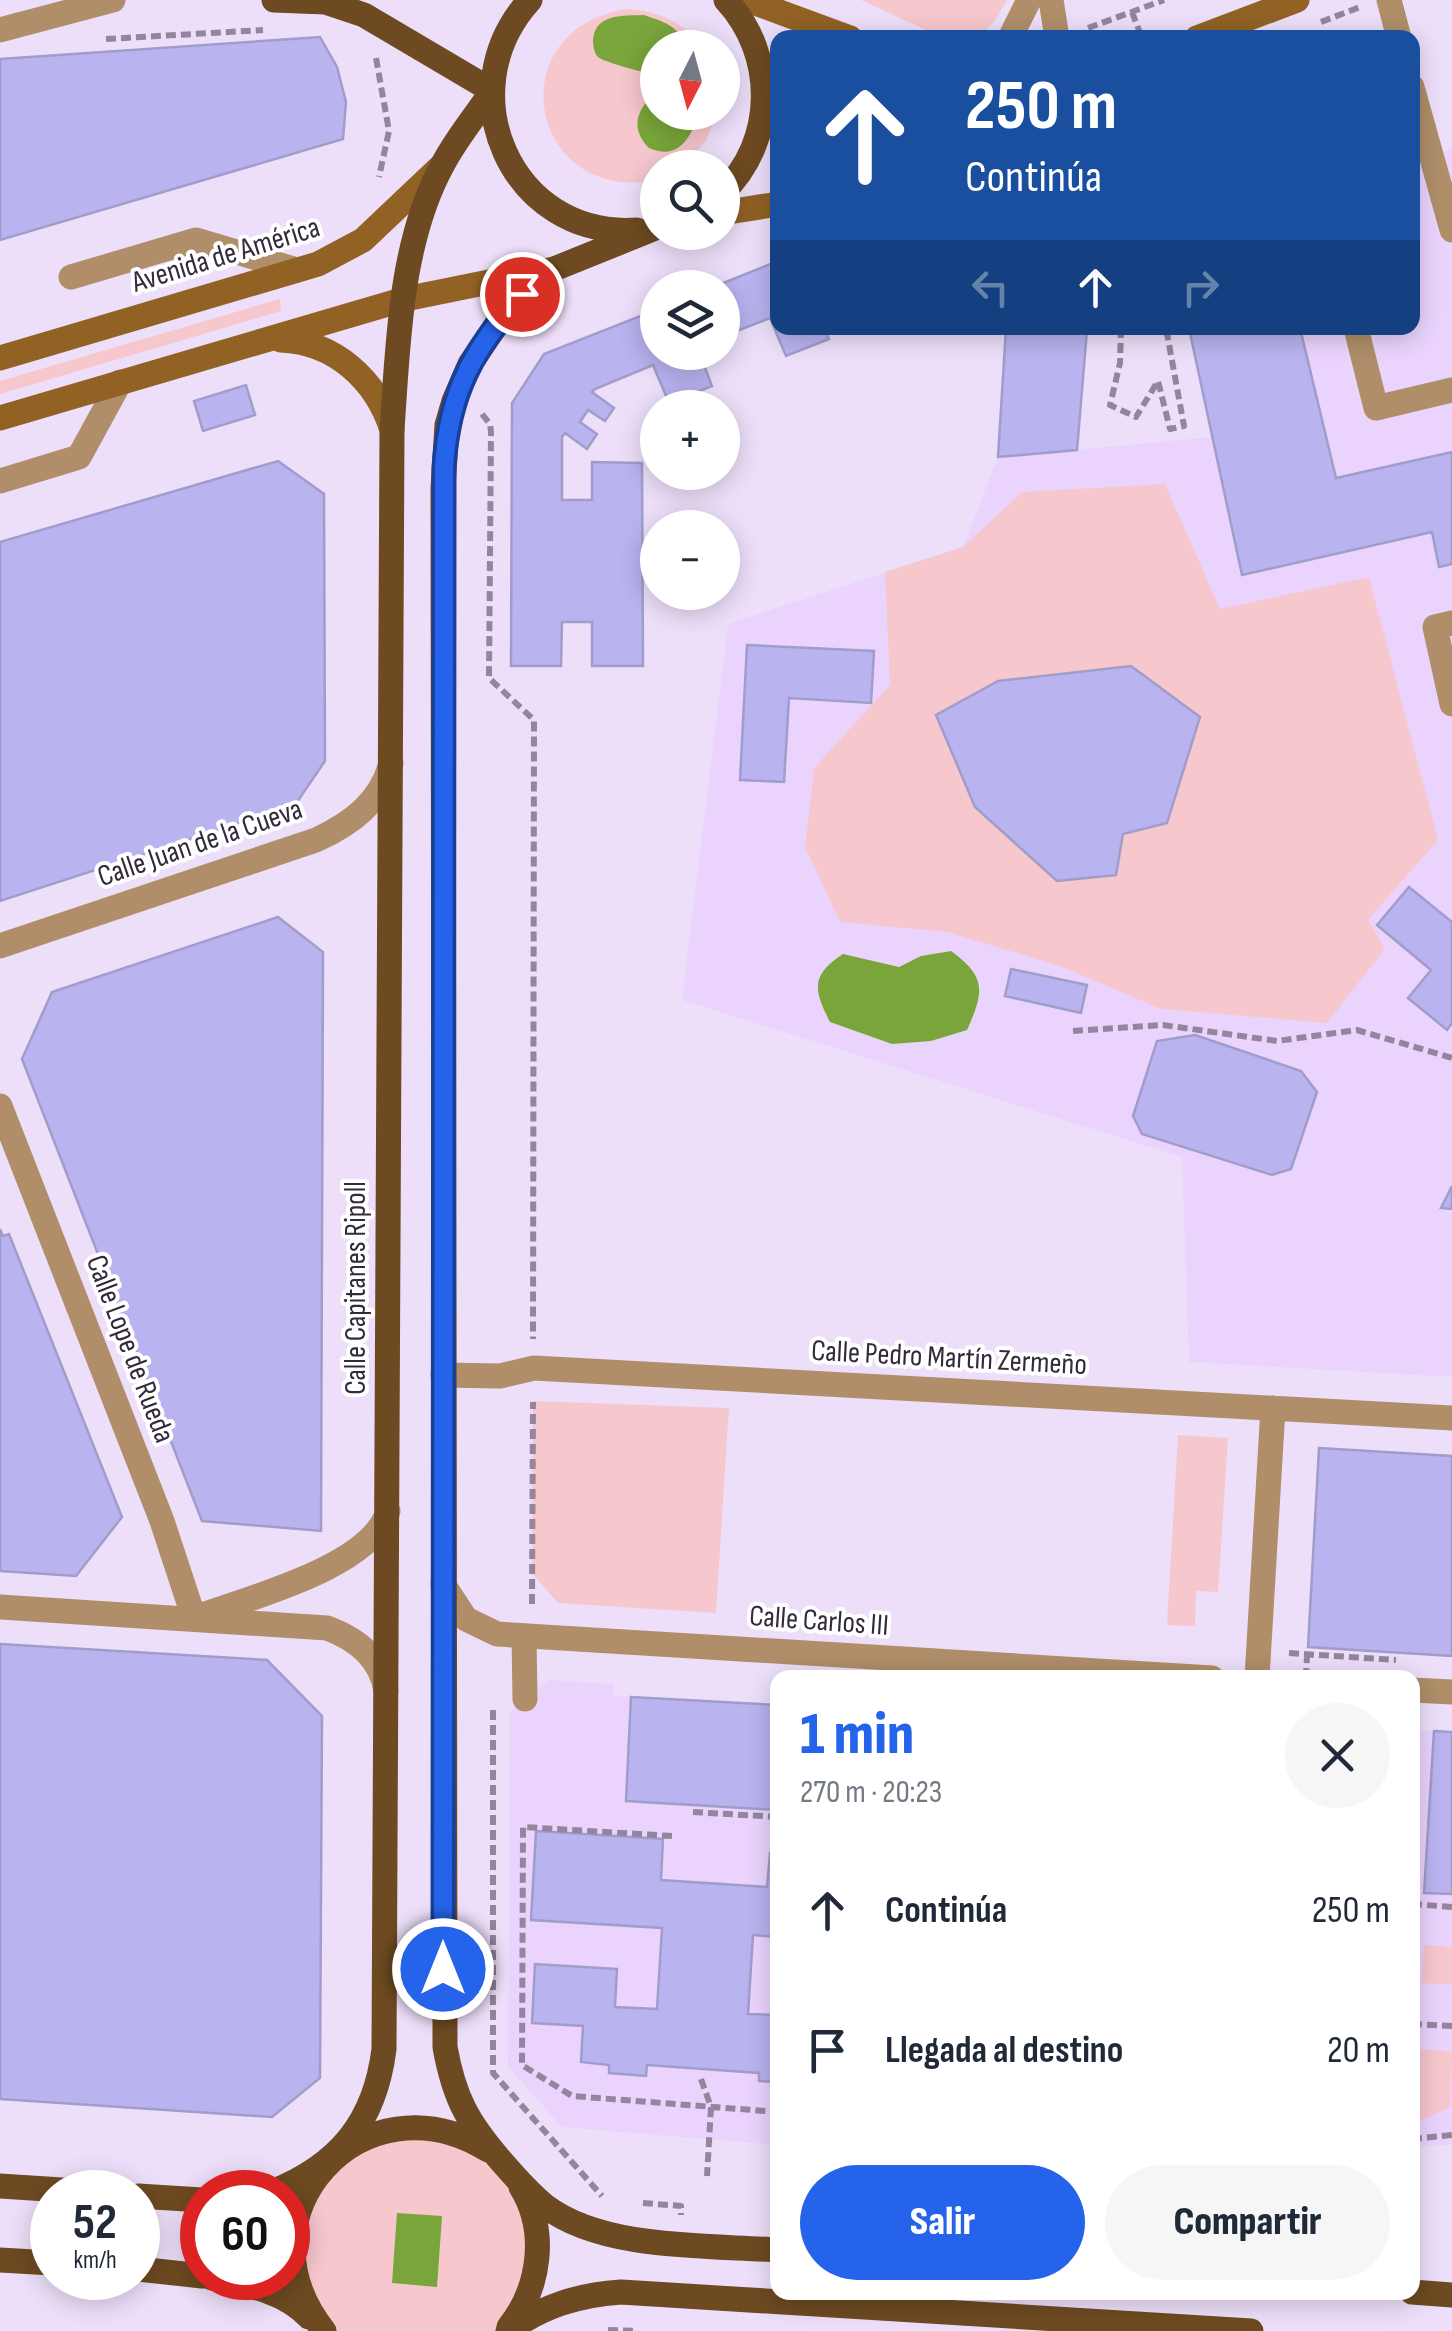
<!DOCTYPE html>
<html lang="es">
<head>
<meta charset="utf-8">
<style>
  body { margin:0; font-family:"Sofia Sans Condensed",sans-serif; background:#f6f6f7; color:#1f2937; height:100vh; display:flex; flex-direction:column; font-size:38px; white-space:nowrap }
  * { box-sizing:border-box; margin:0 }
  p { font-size:32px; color:#747a83 }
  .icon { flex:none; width:55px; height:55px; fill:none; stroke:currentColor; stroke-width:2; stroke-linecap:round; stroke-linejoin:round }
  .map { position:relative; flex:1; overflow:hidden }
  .panel { position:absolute; left:770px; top:1670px; width:650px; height:630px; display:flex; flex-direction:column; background:#fff; border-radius:20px; box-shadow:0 5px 25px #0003 }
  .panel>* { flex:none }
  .hud { position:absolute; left:770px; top:30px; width:650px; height:305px; border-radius:20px; box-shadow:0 5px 25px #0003; background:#1a4fa0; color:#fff; overflow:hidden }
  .needle { width:65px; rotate:186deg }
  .controls { position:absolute; left:640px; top:30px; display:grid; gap:20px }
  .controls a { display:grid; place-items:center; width:100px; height:100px; border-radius:50%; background:#fff; box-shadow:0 5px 25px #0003; font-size:50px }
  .speed { position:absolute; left:30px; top:2170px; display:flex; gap:20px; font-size:50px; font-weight:700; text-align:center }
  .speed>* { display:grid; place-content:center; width:130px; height:130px; border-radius:50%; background:#fff; box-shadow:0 5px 25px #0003; line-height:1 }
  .speed small { font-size:25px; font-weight:400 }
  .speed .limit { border:15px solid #d22; background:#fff; color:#111 }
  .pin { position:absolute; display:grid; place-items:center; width:85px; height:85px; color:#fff; margin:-42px; border:5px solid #fff; border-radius:50%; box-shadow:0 2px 10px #0007 }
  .me { position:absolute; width:110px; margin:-55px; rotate:0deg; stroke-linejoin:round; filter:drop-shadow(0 0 8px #0008) }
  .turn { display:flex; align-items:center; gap:35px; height:210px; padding:0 30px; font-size:45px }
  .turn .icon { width:130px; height:130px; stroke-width:2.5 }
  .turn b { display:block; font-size:70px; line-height:85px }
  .lanes { display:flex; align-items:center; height:95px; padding:0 30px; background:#0003; justify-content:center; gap:50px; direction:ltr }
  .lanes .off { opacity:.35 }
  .round { display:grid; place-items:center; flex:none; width:105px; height:105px; border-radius:52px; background:#f6f6f7 }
  .summary { display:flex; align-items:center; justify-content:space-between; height:170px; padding:0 30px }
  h1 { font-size:60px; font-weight:800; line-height:75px; color:#2563eb }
  .cta { display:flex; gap:20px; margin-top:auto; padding:20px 30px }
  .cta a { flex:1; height:115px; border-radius:60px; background:#2563eb; color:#fff; font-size:40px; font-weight:800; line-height:115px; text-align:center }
  .cta a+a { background:#f6f6f7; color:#1f2937 }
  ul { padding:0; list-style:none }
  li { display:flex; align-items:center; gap:30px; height:140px; padding:0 30px }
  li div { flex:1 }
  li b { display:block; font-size:38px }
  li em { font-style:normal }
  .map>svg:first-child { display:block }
  .built { fill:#ead4fe }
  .green { fill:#f7c7ce }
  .water { fill:#79a53a }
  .building { fill:#b9b3f0; stroke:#a19dca; stroke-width:2.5 }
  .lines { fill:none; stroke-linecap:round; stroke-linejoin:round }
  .path { stroke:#92869c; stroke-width:6; stroke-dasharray:10 5; stroke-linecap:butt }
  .lane { stroke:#af8e69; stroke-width:25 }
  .street { stroke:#af8e69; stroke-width:25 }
  .secondary { stroke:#926225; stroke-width:25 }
  .primary { stroke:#6d4a21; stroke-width:25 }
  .route-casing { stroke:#184099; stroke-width:25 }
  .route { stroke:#2563eb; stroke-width:18 }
  .labels { text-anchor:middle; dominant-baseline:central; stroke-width:8; stroke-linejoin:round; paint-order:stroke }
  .street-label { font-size:30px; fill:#332a3b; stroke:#fff }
</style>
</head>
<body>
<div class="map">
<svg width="1452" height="2331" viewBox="0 0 1452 2331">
  <rect width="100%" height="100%" fill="#eddffa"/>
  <path class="built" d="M 1413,138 L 1421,160 L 1452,149 L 1452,1377 L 1189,1362 L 1182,1157 L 682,1000 L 728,624 L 963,547 L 998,457 L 1213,437 L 1189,328 L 1412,328 Z
    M 549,1680 L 614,1684 L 614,1696 L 777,1705 L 777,2145 L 562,2127 L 508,2067 L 510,1712 Z
    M 1412,1730 L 1452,1732 L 1452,2145 L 1413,2146 Z"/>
  <path class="green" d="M 861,0 L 1007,0 L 994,22 L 979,37 L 941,37 Z
    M 627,9 C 659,11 683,22 703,47 L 658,48 L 658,112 L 717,113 L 706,141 L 682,167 L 658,168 L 658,180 C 529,206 496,29 627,9 Z
    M 280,299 L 281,311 L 0,394 L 0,381 Z
    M 1165,484 L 1220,609 L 1369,577 L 1438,840 L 1368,920 L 1385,949 L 1327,1023 L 1161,1009 L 1060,966 L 947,932 L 840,922 L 805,847 L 814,768 L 890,685 L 885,572 L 963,547 L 1022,492 Z
    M 533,1401 L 729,1408 L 716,1613 L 558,1603 L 532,1573 Z
    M 1178,1435 L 1228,1438 L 1218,1592 L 1196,1591 L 1195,1626 L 1167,1625 Z
    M 1424,1945 L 1452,1947 L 1452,1985 L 1421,1983 Z
    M 1417,2049 L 1452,2052 L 1450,2107 L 1413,2124 L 1413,2053 Z
    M 405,2127 L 510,2171 L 538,2244 L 506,2331 L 324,2331 L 293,2265 L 324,2166 Z"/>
  <path class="water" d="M 644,15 C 663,22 680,25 684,47 L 658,48 L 657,74 C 648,74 601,62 597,56 C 594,52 593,45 593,40 C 595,13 624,16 644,15 Z
    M 657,92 L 658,112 L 700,113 C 690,137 680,161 649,148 C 629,128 637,108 657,92 Z
    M 951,951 C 987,977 984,992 967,1030 L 931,1041 L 892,1044 L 830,1022 C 813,989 811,975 843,954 L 899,967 L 921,956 Z
    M 397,2213 L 442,2216 L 437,2287 L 392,2283 Z"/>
  <path class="building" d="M 320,37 L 337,67 L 346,102 L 343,139 L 0,240 L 0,59 Z
    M 778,261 L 778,328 L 824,328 L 829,339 L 786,356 L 770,318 L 722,337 L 722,288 L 711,288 Z
    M 658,309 L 658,352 L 699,352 L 712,386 L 669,403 L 653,365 L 595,389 L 592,392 L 614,408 L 605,421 L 588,410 L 580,422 L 597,434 L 587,449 L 565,433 L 562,437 L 562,500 L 592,500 L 592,462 L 642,463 L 643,666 L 592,666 L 592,622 L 562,622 L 561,666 L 511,666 L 512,403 L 544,354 Z
    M 1006,328 L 1113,328 L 1087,330 L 1077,450 L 998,457 Z
    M 1189,328 L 1300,328 L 1336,478 L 1452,452 L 1452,564 L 1439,567 L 1432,532 L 1242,575 Z
    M 246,385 L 255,415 L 203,431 L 194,401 Z
    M 278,461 L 324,494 L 325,761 L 295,805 L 0,901 L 0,542 Z
    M 747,645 L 874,651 L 871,703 L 789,698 L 784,782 L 740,780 Z
    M 1131,666 L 1200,717 L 1167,823 L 1123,834 L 1116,875 L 1057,881 L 975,807 L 936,715 L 998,681 Z
    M 1409,887 L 1452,922 L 1452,1023 L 1447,1030 L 1408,998 L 1431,970 L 1377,925 Z
    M 278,917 L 323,952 L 321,1531 L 202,1521 L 22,1059 L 52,992 Z
    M 1011,969 L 1087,985 L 1081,1013 L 1005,996 Z
    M 1195,1035 L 1301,1071 L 1317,1092 L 1291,1169 L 1272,1175 L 1142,1134 L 1133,1116 L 1157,1041 Z
    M 1452,1186 L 1452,1209 L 1441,1208 Z
    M 0,1229 L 3,1236 L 9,1234 L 122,1517 L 76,1576 L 0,1571 Z
    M 1319,1448 L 1452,1456 L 1452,1656 L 1308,1647 Z
    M 0,1644 L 267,1660 L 322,1716 L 320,2078 L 272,2117 L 0,2099 Z
    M 631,1697 L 778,1705 L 778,1810 L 626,1801 Z
    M 1434,1731 L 1452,1732 L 1452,1894 L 1424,1893 Z
    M 536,1831 L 663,1839 L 661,1880 L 767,1887 L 770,1853 L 778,1853 L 778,1937 L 753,1935 L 748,2014 L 778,2015 L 778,2082 L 759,2081 L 759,2073 L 647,2065 L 646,2076 L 609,2073 L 609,2065 L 581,2062 L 583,2026 L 532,2023 L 535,1964 L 617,1969 L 615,2007 L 657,2009 L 662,1928 L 531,1920 Z"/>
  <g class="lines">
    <path class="path" d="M 1132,12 L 1142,38
      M 1321,22 L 1360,7
      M 1088,28 L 1164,0
      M 106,39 L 263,30
      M 376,58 L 389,131 L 379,177
      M 1121,328 L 1120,363 L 1110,405 L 1136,417 L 1158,381 L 1170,429 L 1184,426 L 1166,328
      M 482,414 L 490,424 L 491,432 L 489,678 L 534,720 L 533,1339
      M 1073,1031 L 1163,1025 L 1277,1041 L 1357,1030 L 1452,1058
      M 532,1604 L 533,1402
      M 1289,1653 L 1396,1660
      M 1306,1678 L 1307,1654
      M 493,1710 L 493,2073 L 602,2196
      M 693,1812 L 778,1817
      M 672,1836 L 523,1827 L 522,2065 L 572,2096 L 778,2112
      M 1412,1904 L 1452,1907
      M 1412,2024 L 1452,2026
      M 701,2079 L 711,2107 L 707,2176
      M 1412,2139 L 1452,2135
      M 643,2203 L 681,2206 L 681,2215
      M 608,2330 L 637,2331"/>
    <path class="lane" d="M 1389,0 L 1399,38
      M 1412,87 L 1452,230
      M 71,277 L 196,240 L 297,270
      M 1356,328 L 1376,408 L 1452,390
      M 0,481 L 79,457 L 120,382
      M 1452,623 L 1435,627 L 1452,704
      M 524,1636 L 525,1699"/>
    <path class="street" d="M 1051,0 L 1057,38
      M 0,30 L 113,0
      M 1010,38 L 1029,0
      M 0,946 L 316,840 C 351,824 381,802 391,763
      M 0,1106 L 162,1521 L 194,1618
      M 443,1375 L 500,1376 L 534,1368 L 1452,1418
      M 443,1584 L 466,1619 L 497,1634 L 1212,1678
      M 0,1607 L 327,1628 C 357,1639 381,1658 386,1691
      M 203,1615 C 252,1597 372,1566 388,1511
      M 1257,1678 L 1273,1408
      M 1412,1690 L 1452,1692"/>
    <path class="secondary" d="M 747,0 L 850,38
      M 1197,38 L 1297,0
      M 722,213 L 778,204
      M 281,340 C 335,342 376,380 392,430
      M 0,358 L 318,264 L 363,240 L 439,168
      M 0,418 L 405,299 L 554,269"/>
    <path class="primary" d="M 274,0 L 325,2 L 364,15 L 491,90
      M 530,0 C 447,91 511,239 637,230
      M 722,193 C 777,141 776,54 726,0
      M 658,227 L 554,269 L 522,294 L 499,321 L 470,364 L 454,401 L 447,425 L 443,488 L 445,2047 C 454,2098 468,2123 502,2162 C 515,2177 529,2193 545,2206 C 603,2250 707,2245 778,2250
      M 0,2186 L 93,2192
      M 272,2192 C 339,2165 375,2122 384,2049 L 392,430 C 398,344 400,242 443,164 C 456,139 475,116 491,93
      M 138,2196 L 202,2200
      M 0,2260 L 52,2263
      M 138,2269 L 202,2276
      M 212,2278 C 247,2285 283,2290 309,2317
      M 1412,2292 L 1452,2295
      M 509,2327 C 540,2288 548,2231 521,2187
      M 324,2331 C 232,2215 363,2072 488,2150
      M 508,2331 C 543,2306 578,2295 621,2292 L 1251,2331"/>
  </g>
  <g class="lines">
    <defs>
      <path id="route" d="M 443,1969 L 444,467 C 449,391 473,350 522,294"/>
    </defs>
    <use href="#route" class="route-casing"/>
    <use href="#route" class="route"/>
  </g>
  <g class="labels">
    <g class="street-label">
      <text transform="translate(226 255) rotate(-17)">Avenida de América</text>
      <text transform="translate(200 843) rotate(-19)">Calle Juan de la Cueva</text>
      <text transform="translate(356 1288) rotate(-90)">Calle Capitanes Ripoll</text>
      <text transform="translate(130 1349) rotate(69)">Calle Lope de Rueda</text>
      <text transform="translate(949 1358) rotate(3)">Calle Pedro Martín Zermeño</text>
      <text transform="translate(819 1621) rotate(4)">Calle Carlos III</text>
    </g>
  </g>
</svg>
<div class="controls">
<a><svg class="needle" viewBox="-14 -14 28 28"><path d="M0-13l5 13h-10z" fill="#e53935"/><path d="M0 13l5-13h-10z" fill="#747a83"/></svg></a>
<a><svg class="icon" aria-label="search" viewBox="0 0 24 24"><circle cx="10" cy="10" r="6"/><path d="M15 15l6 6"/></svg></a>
<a><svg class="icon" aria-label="layers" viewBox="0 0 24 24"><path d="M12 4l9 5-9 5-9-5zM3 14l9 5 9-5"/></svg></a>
<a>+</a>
<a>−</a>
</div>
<div class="speed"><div>52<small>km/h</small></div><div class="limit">60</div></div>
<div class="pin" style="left:522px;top:294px;background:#d93025"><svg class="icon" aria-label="arrive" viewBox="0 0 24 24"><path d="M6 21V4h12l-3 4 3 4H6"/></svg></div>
<svg class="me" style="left:443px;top:1969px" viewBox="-20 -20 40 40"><circle r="17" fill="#2563eb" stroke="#fff" stroke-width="3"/><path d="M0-11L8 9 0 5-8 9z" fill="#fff"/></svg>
<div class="hud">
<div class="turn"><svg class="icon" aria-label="ahead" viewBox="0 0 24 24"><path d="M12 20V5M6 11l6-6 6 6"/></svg><div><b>250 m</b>Continúa</div></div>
<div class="lanes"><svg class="icon off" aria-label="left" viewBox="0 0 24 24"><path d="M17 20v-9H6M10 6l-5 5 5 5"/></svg><svg class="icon" aria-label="ahead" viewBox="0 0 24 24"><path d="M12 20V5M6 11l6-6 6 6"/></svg><svg class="icon off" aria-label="right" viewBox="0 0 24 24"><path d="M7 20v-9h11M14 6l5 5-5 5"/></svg></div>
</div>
<section class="panel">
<div class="summary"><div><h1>1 min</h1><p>270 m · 20:23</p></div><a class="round"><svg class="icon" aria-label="close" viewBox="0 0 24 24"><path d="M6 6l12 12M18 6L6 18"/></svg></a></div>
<ul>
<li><svg class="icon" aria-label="ahead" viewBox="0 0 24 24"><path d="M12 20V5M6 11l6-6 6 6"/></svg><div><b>Continúa</b></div><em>250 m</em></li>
<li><svg class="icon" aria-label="arrive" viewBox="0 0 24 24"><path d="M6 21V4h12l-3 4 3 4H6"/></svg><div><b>Llegada al destino</b></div><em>20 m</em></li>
</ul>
<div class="cta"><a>Salir</a><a>Compartir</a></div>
</section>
</div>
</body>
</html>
